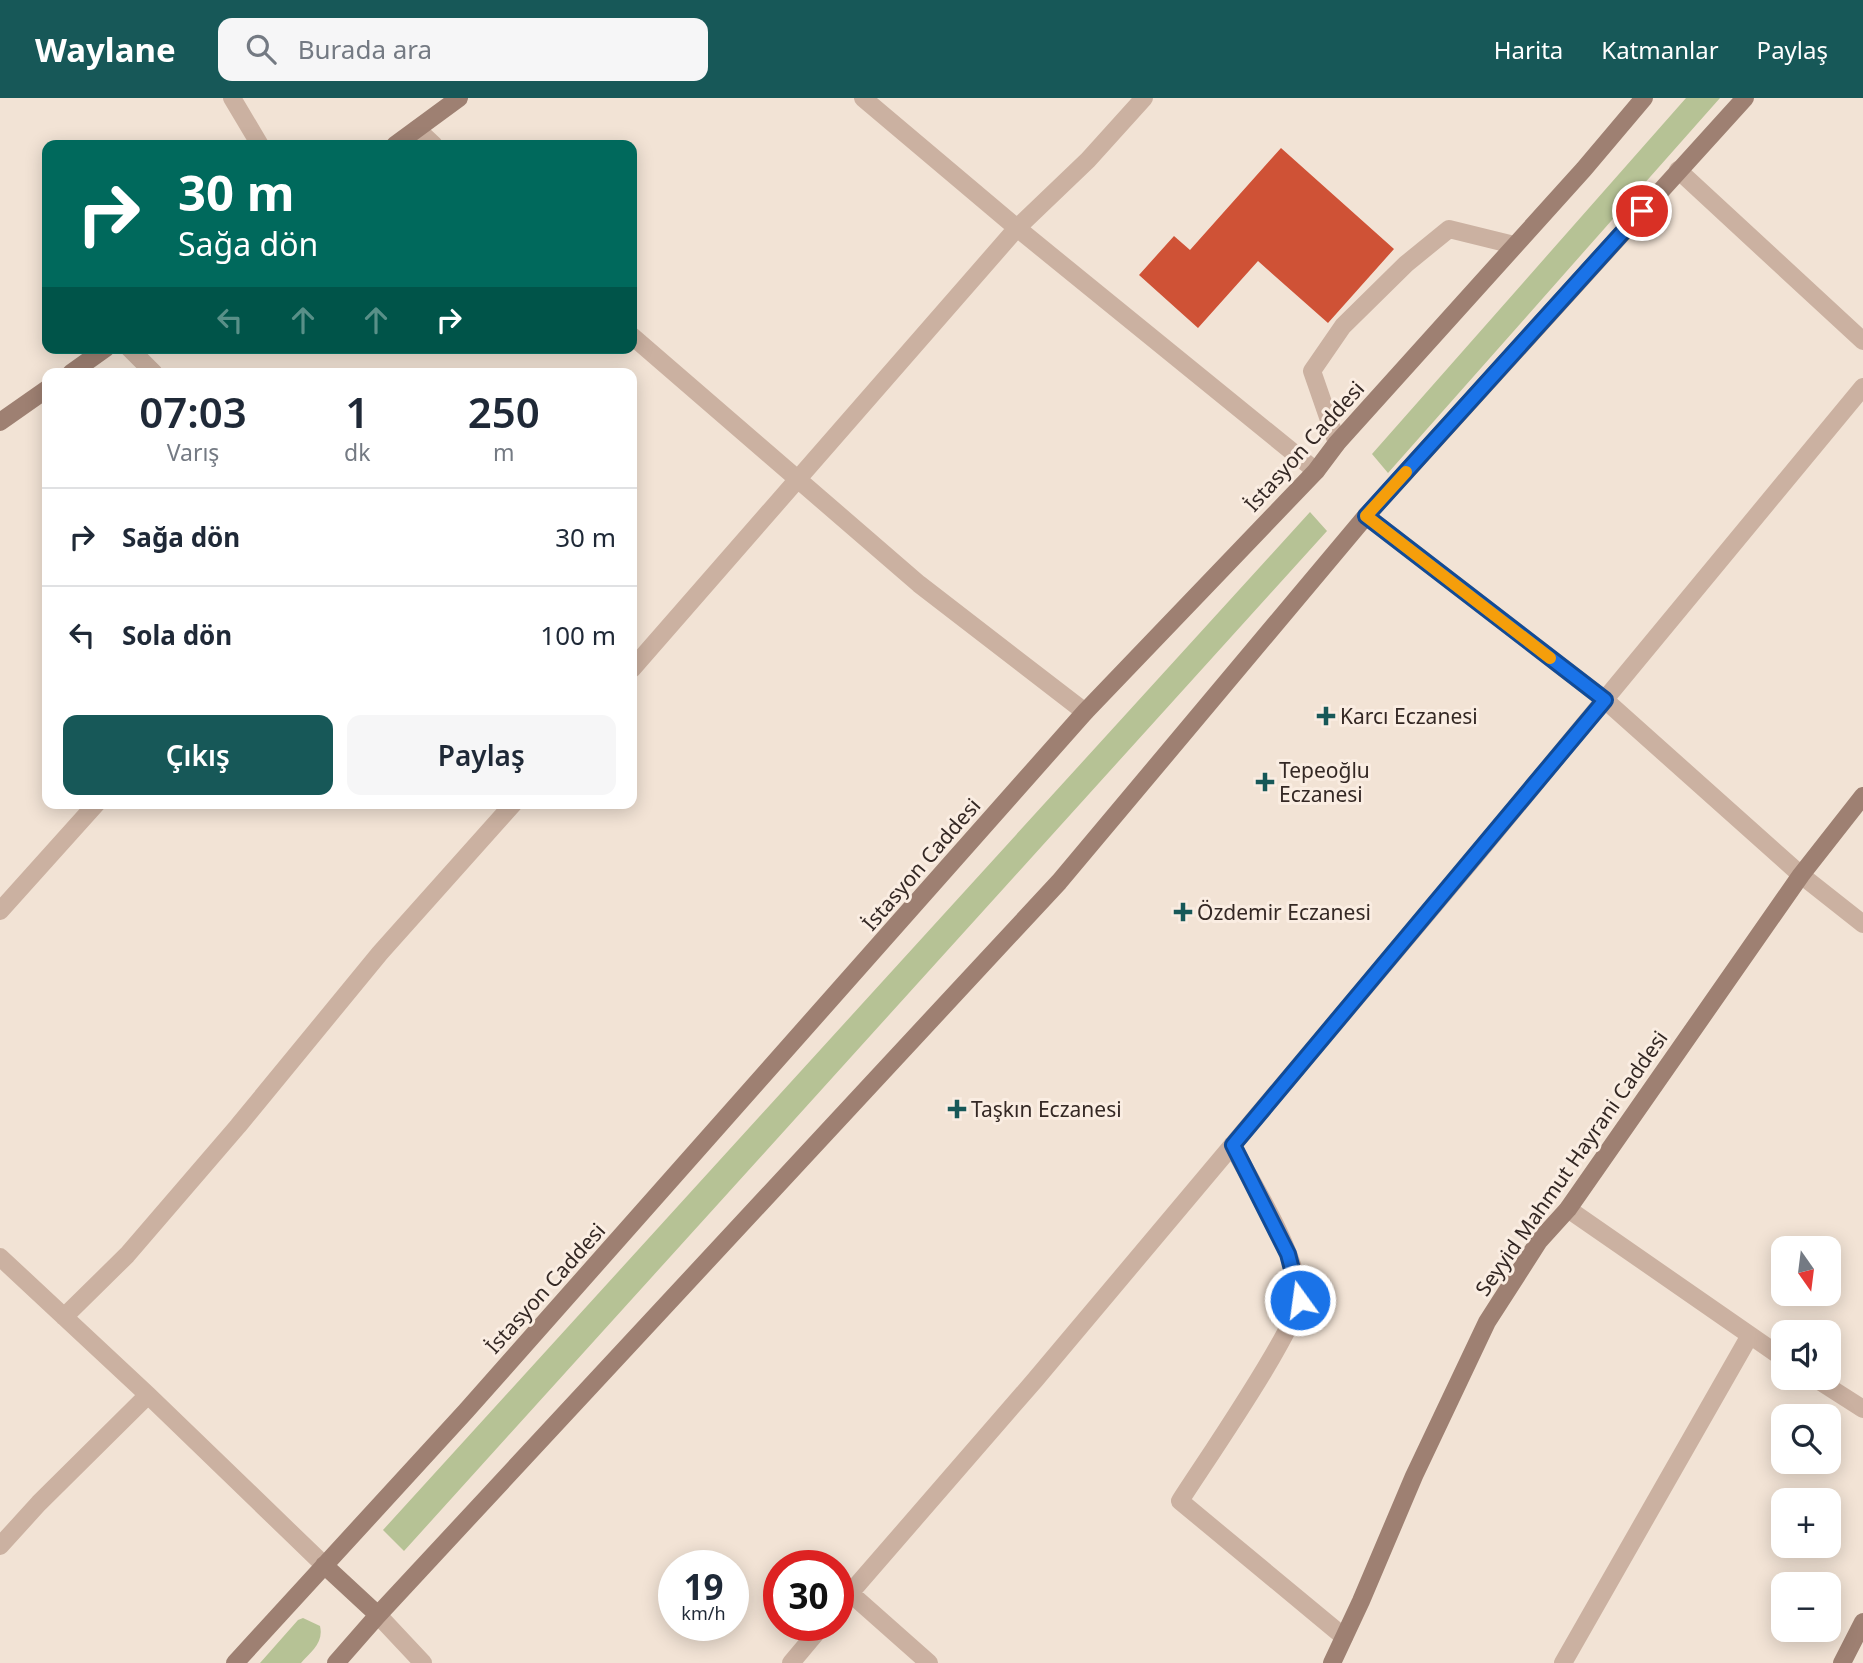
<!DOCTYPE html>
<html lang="tr">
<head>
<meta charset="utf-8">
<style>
  body { margin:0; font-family:"Noto Sans",sans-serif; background:#f6f6f7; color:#1f2937; height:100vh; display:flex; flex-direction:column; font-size:26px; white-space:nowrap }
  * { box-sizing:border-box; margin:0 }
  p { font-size:23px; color:#747a83 }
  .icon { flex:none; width:38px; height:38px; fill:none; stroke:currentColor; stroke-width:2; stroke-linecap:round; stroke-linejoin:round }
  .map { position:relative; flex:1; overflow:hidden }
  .side { position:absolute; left:42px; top:270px; width:595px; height:441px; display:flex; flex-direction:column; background:#fff; border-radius:14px; box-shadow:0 4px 18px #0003 }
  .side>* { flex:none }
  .guide { position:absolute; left:42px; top:42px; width:595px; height:214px; border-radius:14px; box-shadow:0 4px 18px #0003; background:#00695c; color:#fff; overflow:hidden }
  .needle { width:46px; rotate:166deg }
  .buttons { position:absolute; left:1771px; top:1138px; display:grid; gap:14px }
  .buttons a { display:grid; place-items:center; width:70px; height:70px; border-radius:14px; background:#fff; box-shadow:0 4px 18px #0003; font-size:35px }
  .speed { position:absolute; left:658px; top:1452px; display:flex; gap:14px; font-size:35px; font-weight:700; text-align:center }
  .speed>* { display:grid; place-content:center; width:91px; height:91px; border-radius:50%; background:#fff; box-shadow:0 4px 18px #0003; line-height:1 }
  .speed small { font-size:18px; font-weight:400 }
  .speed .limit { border:10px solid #d22; background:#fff; color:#111 }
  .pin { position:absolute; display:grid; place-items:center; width:60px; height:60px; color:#fff; margin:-30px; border:4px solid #fff; border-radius:50%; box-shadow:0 2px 7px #0007 }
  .me { position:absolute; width:77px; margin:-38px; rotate:346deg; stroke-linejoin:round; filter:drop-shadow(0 0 5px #0008) }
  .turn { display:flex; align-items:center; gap:24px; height:147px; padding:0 21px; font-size:32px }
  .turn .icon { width:91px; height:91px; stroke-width:2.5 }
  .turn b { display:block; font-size:49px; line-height:60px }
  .lanes { display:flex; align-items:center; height:66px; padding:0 21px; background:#0003; justify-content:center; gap:35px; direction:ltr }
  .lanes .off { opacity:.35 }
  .eta { display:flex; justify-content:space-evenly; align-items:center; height:119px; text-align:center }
  .eta b { font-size:42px; font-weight:600; line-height:49px }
  .button { display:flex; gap:14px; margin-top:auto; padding:14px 21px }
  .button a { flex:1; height:80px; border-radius:14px; background:#175858; color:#fff; font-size:28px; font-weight:600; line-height:80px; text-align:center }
  .button a+a { background:#f6f6f7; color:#1f2937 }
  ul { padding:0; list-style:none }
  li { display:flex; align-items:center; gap:21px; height:98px; padding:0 21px; border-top:2px solid #e0e1e3 }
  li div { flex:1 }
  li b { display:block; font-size:26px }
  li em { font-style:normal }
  header { display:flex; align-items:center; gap:42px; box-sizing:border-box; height:98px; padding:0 35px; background:#175858; color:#fff }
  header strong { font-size:33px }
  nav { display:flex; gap:38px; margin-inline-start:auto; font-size:24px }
  .search { width:490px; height:63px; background:#f6f6f7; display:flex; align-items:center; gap:18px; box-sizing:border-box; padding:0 24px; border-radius:14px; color:#747a83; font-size:26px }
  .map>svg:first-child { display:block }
  .green { fill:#b6c295 }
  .building { fill:#cf5236 }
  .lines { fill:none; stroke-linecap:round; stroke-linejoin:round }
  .lane { stroke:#cbb1a1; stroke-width:18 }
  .street { stroke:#cbb1a1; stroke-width:18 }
  .secondary { stroke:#9e8072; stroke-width:18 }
  .route-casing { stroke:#114b97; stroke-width:18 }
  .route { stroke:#1a73e8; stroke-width:12 }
  .slow { stroke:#f59e0b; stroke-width:12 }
  .poi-dot { fill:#175858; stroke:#faede2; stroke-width:2.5 }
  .labels { text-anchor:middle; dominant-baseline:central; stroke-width:6; stroke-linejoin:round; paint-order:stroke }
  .street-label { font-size:21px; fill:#342824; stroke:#faede2 }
  .poi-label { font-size:21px; fill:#342824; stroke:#faede2; text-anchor:start }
</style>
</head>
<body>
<header>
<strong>Waylane</strong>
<div class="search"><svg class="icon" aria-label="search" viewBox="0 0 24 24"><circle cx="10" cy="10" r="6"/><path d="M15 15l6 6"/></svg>Burada ara</div>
<nav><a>Harita</a><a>Katmanlar</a><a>Paylaş</a></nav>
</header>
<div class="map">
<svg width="1863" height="1565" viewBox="0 0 1863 1565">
  <rect width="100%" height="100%" fill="#f2e3d5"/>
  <path class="green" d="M 1686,0 L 1720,0 L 1388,375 L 1372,356 Z
    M 1310,414 L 1327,433 L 404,1453 L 383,1432 Z
    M 303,1520 L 320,1528 C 324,1545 311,1554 301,1565 L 260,1565 L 298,1522 Z"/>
  <path class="building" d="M 1281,50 L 1394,151 L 1328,225 L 1258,163 L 1198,230 L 1139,177 L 1174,138 L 1190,152 Z"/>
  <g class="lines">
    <path class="lane" d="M 1337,345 L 1312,273 L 1343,228 L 1406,166 L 1449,131 L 1514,147"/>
    <path class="street" d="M 232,0 L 260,47
      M 863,0 L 1017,130 L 1316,373
      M 417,31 L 434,47
      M 1678,72 L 1863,243
      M 632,238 L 919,486 L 1085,614
      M 129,250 L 154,275
      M 1366,418 L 1605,602 L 1801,777 L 1863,826
      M 632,571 L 1017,130 L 1088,62 L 1144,0
      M 0,813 L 97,705
      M 1232,1047 C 1254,1089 1296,1153 1299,1199 C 1301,1226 1200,1371 1180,1403 L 1344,1539
      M 1568,1111 L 1783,1260
      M 0,1159 L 148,1297 L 324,1467
      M 64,1219 L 127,1157 L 238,1028 L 380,855 L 514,705
      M 1813,1279 L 1863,1311
      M 0,1448 L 39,1405 L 148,1297
      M 850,1495 L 929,1565
      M 838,1509 L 1035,1282 L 1473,761 L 1863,289
      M 378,1517 L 423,1565
      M 791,1565 L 822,1528
      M 1563,1565 L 1749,1239"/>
    <path class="secondary" d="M 395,47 L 459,0
      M 71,275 L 106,250
      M 0,324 L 47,291
      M 324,1467 L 378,1517
      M 235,1565 L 466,1313 L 1085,614 L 1316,373 L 1337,345 L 1584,71 L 1644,0
      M 336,1565 L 378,1517 L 1059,784 L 1366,418 L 1745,0
      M 1332,1565 L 1361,1503 L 1414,1378 L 1487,1224 L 1539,1143 L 1568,1111 L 1801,777 L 1863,698
      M 1842,1565 L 1863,1524"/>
  </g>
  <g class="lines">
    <defs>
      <path id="route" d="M 1300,1202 L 1288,1156 L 1233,1047 L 1605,602 L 1366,418 L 1642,113"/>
    </defs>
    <use href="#route" class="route-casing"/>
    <use href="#route" class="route"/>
    <path class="slow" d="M 1406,374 L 1366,418 L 1550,560"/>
  </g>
  <g class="poi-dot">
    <path d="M1322.5 607.5h7v7h7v7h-7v7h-7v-7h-7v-7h7z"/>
    <path d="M1261.5 673.5h7v7h7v7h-7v7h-7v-7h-7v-7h7z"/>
    <path d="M1179.5 803.5h7v7h7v7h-7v7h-7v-7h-7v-7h7z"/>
    <path d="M953.5 1000.5h7v7h7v7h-7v7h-7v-7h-7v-7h7z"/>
  </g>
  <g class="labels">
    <g class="street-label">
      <text transform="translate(1304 348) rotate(-48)">İstasyon Caddesi</text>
      <text transform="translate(921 766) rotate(-49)">İstasyon Caddesi</text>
      <text transform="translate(1571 1065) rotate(-55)">Seyyid Mahmut Hayrani Caddesi</text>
      <text transform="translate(545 1190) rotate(-48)">İstasyon Caddesi</text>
    </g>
    <g class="poi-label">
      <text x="1340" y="618">Karcı Eczanesi</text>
      <text x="1279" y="672">Tepeoğlu<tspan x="1279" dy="24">Eczanesi</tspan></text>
      <text x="1197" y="814">Özdemir Eczanesi</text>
      <text x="971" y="1011">Taşkın Eczanesi</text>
    </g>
  </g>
</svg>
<div class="buttons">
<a><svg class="needle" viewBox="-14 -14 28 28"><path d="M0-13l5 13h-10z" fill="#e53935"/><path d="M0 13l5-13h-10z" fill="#747a83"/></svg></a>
<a><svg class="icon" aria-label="sound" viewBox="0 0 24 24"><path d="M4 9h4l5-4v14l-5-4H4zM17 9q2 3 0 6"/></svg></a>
<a><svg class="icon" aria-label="search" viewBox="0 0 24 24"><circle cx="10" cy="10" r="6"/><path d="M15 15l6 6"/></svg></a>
<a>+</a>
<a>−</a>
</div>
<div class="speed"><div>19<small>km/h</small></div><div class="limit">30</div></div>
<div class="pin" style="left:1642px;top:113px;background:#d93025"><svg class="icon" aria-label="arrive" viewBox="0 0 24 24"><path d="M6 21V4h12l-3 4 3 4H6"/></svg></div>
<svg class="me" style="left:1300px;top:1202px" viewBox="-20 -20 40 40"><circle r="17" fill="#1a73e8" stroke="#fff" stroke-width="3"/><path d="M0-11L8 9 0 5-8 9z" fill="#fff"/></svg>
<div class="guide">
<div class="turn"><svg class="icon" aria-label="right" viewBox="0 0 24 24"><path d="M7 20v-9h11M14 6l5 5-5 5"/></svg><div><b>30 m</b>Sağa dön</div></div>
<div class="lanes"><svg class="icon off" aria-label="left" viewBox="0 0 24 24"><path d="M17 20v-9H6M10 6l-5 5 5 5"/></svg><svg class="icon off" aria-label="ahead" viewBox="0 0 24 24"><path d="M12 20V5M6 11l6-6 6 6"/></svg><svg class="icon off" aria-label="ahead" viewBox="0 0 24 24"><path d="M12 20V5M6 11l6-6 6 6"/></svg><svg class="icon" aria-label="right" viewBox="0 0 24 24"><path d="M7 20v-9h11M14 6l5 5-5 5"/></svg></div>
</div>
<section class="side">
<div class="eta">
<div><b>07:03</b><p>Varış</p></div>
<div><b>1</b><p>dk</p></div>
<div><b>250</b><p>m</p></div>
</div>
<ul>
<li><svg class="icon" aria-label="right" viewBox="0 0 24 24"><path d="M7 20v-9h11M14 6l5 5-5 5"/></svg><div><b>Sağa dön</b></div><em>30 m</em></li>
<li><svg class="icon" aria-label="left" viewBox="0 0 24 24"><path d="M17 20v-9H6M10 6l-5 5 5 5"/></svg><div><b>Sola dön</b></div><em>100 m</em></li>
</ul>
<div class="button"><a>Çıkış</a><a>Paylaş</a></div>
</section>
</div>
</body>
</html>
